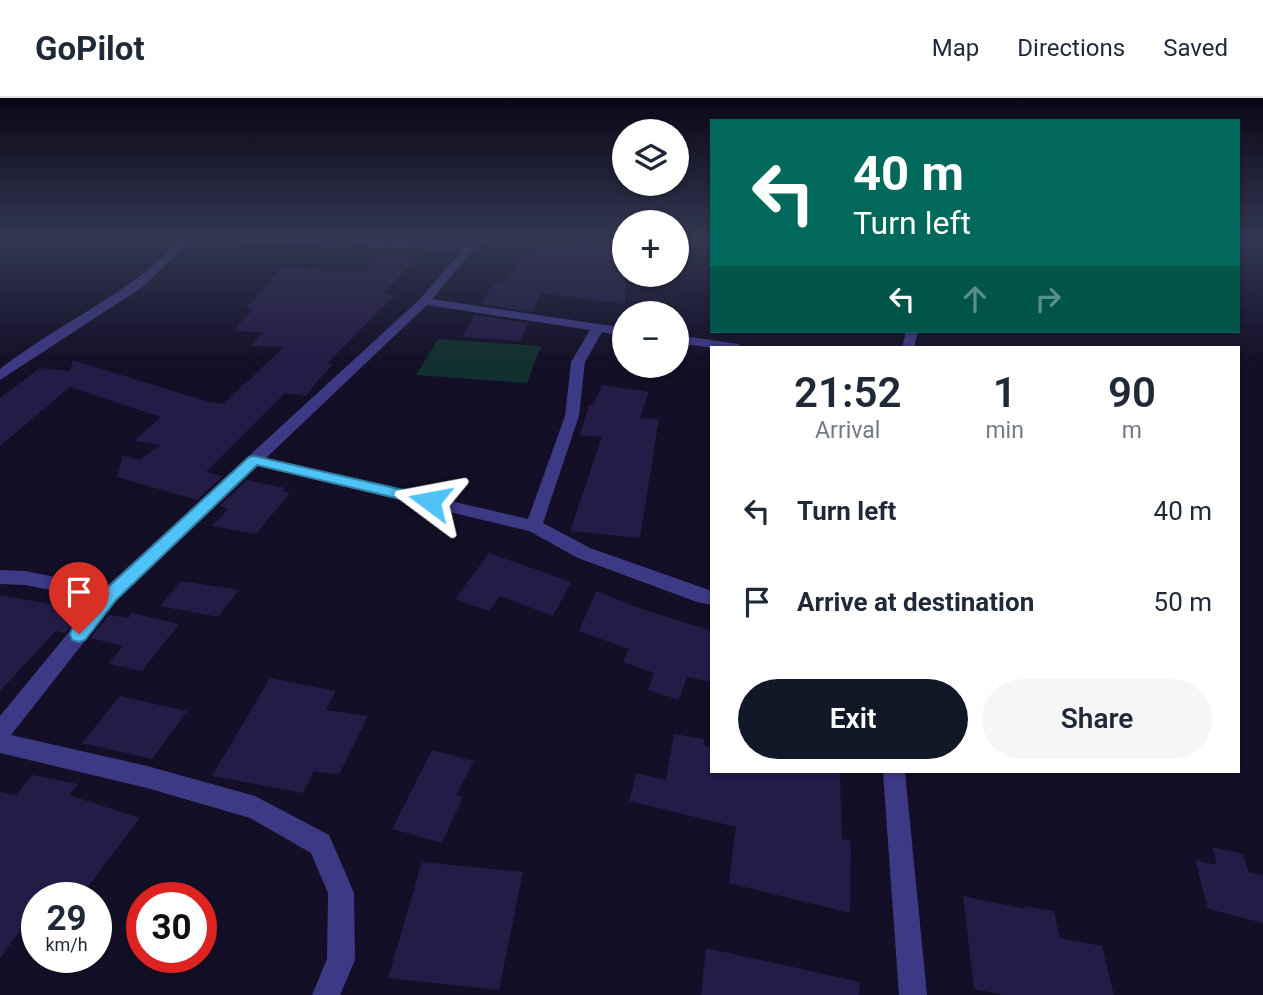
<!DOCTYPE html>
<html lang="en">
<head>
<meta charset="utf-8">
<style>
  body { margin:0; font-family:Roboto,sans-serif; background:#f6f6f7; color:#1f2937; height:100vh; display:flex; flex-direction:column; font-size:26px; white-space:nowrap }
  * { box-sizing:border-box; margin:0 }
  p { font-size:23px; color:#747a83 }
  .icon { flex:none; width:38px; height:38px; fill:none; stroke:currentColor; stroke-width:2; stroke-linecap:round; stroke-linejoin:round }
  .map { position:relative; flex:1; overflow:hidden }
  .side { position:absolute; left:710px; top:248px; width:530px; height:427px; display:flex; flex-direction:column; background:#fff; border-radius:0px; box-shadow:0 2px 5px #0004 }
  .side>* { flex:none }
  .hud { position:absolute; left:710px; top:21px; width:530px; height:214px; border-radius:0px; box-shadow:0 2px 5px #0004; background:#00695c; color:#fff; overflow:hidden }
  .tools { position:absolute; left:612px; top:21px; display:grid; gap:14px }
  .tools a { display:grid; place-items:center; width:77px; height:77px; border-radius:50%; background:#fff; box-shadow:0 2px 5px #0004; font-size:35px }
  .speed { position:absolute; left:21px; top:784px; display:flex; gap:14px; font-size:35px; font-weight:700; text-align:center }
  .speed>* { display:grid; place-content:center; width:91px; height:91px; border-radius:50%; background:#fff; box-shadow:0 2px 5px #0004; line-height:1 }
  .speed small { font-size:18px; font-weight:400 }
  .speed .limit { border:10px solid #d22; background:#fff; color:#111 }
  .pin { position:absolute; display:grid; place-items:center; width:60px; height:60px; color:#fff; margin:-72px -30px; border-radius:50% 50% 50% 0; rotate:-45deg; box-shadow:0 0 7px #0007 }
  .pin .icon { rotate:45deg }
  .me { position:absolute; width:77px; margin:-38px; rotate:283deg; stroke-linejoin:round; filter:drop-shadow(0 0 5px #0008) }
  .turn { display:flex; align-items:center; gap:24px; height:147px; padding:0 28px; font-size:32px }
  .turn .icon { width:91px; height:91px; stroke-width:2.5 }
  .turn b { display:block; font-size:49px; line-height:60px }
  .lanes { display:flex; align-items:center; height:66px; padding:0 28px; background:#0003; justify-content:center; gap:35px; direction:ltr }
  .lanes .off { opacity:.35 }
  .eta { display:flex; justify-content:space-evenly; align-items:center; height:119px; text-align:center }
  .eta b { font-size:42px; font-weight:600; line-height:49px }
  .button { display:flex; gap:14px; margin-top:auto; padding:14px 28px }
  .button a { flex:1; height:80px; border-radius:42px; background:#111827; color:#fff; font-size:28px; font-weight:600; line-height:80px; text-align:center }
  .button a+a { background:#f6f6f7; color:#1f2937 }
  ul { padding:0; list-style:none }
  li { display:flex; align-items:center; gap:21px; height:91px; padding:0 28px }
  li div { flex:1 }
  li b { display:block; font-size:26px }
  li em { font-style:normal }
  header { display:flex; align-items:center; gap:42px; box-sizing:border-box; height:98px; padding:0 35px; background:#fff; border-bottom:2px solid #e0e1e3 }
  header strong { font-size:33px }
  nav { display:flex; gap:38px; margin-inline-start:auto; font-size:24px }
  .map>svg:first-child { display:block }
  .green { fill:#12302f }
  .building { fill:#241b47 }
  .lines { fill:none; stroke-linecap:round; stroke-linejoin:round }
  .street { fill:#3d3a85; fill-rule:evenodd }
  .route { fill:#4fc3f7; stroke:#337fa1; stroke-width:2 }
</style>
</head>
<body>
<header>
<strong>GoPilot</strong>
<nav><a>Map</a><a>Directions</a><a>Saved</a></nav>
</header>
<div class="map">
<svg width="1263" height="897" viewBox="0 0 1263 897">
  <rect width="100%" height="100%" fill="#130f26"/>
  <path class="green" d="M 438,241 L 541,248 L 527,285 L 416,277 Z"/>
  <path class="building" d="M 539,140 L 592,145 L 595,140 L 625,140 L 625,206 L 540,195 L 533,214 L 481,206 L 491,189 L 497,183 L 503,184 Z
    M 378,157 L 416,160 L 384,195 L 394,197 L 328,265 L 333,266 L 305,298 L 285,295 L 206,374 L 223,378 L 197,402 L 117,379 L 123,358 L 140,362 L 160,347 L 134,343 L 161,319 L 70,289 L 0,348 L 0,300 L 40,270 L 70,273 L 73,262 L 206,303 L 223,306 L 284,249 L 251,248 L 263,234 L 233,233 L 253,211 L 246,210 L 283,168 L 349,175 L 352,172 L 363,173 Z
    M 475,217 L 528,225 L 521,243 L 462,239 Z
    M 602,287 L 649,294 L 640,320 L 659,321 L 640,440 L 570,433 L 602,339 L 580,337 L 589,307 L 593,307 Z
    M 247,382 L 285,390 L 283,393 L 290,395 L 256,436 L 212,428 L 228,411 L 219,408 Z
    M 489,455 L 571,484 L 553,518 L 500,498 L 489,513 L 455,501 Z
    M 181,483 L 239,492 L 218,519 L 160,508 Z
    M 596,493 L 642,511 L 712,533 L 712,584 L 687,579 L 679,602 L 648,592 L 654,575 L 623,564 L 629,551 L 579,533 Z
    M 0,497 L 83,512 L 65,535 L 56,533 L 0,593 Z
    M 132,515 L 179,526 L 142,573 L 108,566 L 123,548 L 90,540 L 109,517 L 128,520 Z
    M 270,580 L 336,593 L 326,612 L 368,618 L 339,677 L 314,673 L 303,695 L 212,678 Z
    M 120,598 L 187,613 L 152,661 L 82,645 Z
    M 674,636 L 704,641 L 703,647 L 712,649 L 712,674 L 840,674 L 842,741 L 851,743 L 850,815 L 729,785 L 736,729 L 629,703 L 636,675 L 666,682 Z
    M 432,652 L 474,663 L 456,697 L 463,699 L 442,745 L 392,731 Z
    M 32,677 L 78,686 L 69,697 L 140,720 L 83,795 L 54,786 L 44,800 L 37,800 L 37,810 L 0,860 L 0,694 L 16,697 Z
    M 1212,749 L 1243,756 L 1249,774 L 1263,778 L 1263,825 L 1208,811 L 1195,762 L 1217,767 Z
    M 422,764 L 523,774 L 499,892 L 388,880 Z
    M 963,798 L 1025,811 L 1024,808 L 1054,813 L 1060,840 L 1102,848 L 1114,897 L 1004,897 L 974,891 Z
    M 706,850 L 860,884 L 859,897 L 701,897 Z"/>
  <g class="lines">
    <path class="street" d="M 170,140 L 181,140 L 187,146 L 144,188 L 0,282 L 0,271 C 57,226 125,199 176,146 Z
      M 241,140 L 467,146 L 473,140 L 483,140 L 432,201 L 625,230 L 625,238 L 602,234 L 585,264 L 579,318 L 543,425 L 590,450 L 712,493 L 712,507 L 697,504 L 578,460 L 529,433 L 258,368 L 117,502 L 11,637 L 147,668 L 255,698 L 329,737 L 354,795 L 355,862 L 340,897 L 312,897 L 327,861 L 328,795 L 311,755 L 250,720 L 147,690 L 0,655 L 0,618 L 96,501 L 25,487 L 0,486 L 0,472 L 25,473 L 106,489 L 420,201 L 462,152 L 246,143 ZM 427,207 L 590,232 L 571,264 L 565,318 L 528,421 L 266,360 Z
      M 906,233 L 918,233 L 914,250 L 902,250 Z
      M 677,237 L 738,246 L 744,250 L 714,250 L 677,245 Z
      M 883,674 L 905,674 L 927,897 L 899,897 Z"/>
  </g>
  <linearGradient id="sky" x2="0" y2="1"><stop stop-color="#0a0815"/><stop offset="0.53" stop-color="#333752"/><stop offset="1" stop-color="#333752" stop-opacity="0"/></linearGradient>
  <rect width="1263" height="266" fill="url(#sky)"/>
  <path class="route" d="M 254,358 L 430,398 L 438,403 L 430,408 L 257,367 L 116,502 L 85,542 L 79,544 L 72,542 L 70,536 L 72,531 L 104,493 L 249,359 Z"/>
</svg>
<div class="tools">
<a><svg class="icon" aria-label="layers" viewBox="0 0 24 24"><path d="M12 4l9 5-9 5-9-5zM3 14l9 5 9-5"/></svg></a>
<a>+</a>
<a>−</a>
</div>
<div class="speed"><div>29<small>km/h</small></div><div class="limit">30</div></div>
<div class="pin" style="left:79px;top:536px;background:#d93025"><svg class="icon" aria-label="arrive" viewBox="0 0 24 24"><path d="M6 21V4h12l-3 4 3 4H6"/></svg></div>
<svg class="me" style="left:430px;top:403px" viewBox="-20 -20 40 40"><path d="M0-17L14 15 0 8-14 15z" fill="#4fc3f7" stroke="#fff" stroke-width="4"/></svg>
<div class="hud">
<div class="turn"><svg class="icon" aria-label="left" viewBox="0 0 24 24"><path d="M17 20v-9H6M10 6l-5 5 5 5"/></svg><div><b>40 m</b>Turn left</div></div>
<div class="lanes"><svg class="icon" aria-label="left" viewBox="0 0 24 24"><path d="M17 20v-9H6M10 6l-5 5 5 5"/></svg><svg class="icon off" aria-label="ahead" viewBox="0 0 24 24"><path d="M12 20V5M6 11l6-6 6 6"/></svg><svg class="icon off" aria-label="right" viewBox="0 0 24 24"><path d="M7 20v-9h11M14 6l5 5-5 5"/></svg></div>
</div>
<section class="side">
<div class="eta">
<div><b>21:52</b><p>Arrival</p></div>
<div><b>1</b><p>min</p></div>
<div><b>90</b><p>m</p></div>
</div>
<ul>
<li><svg class="icon" aria-label="left" viewBox="0 0 24 24"><path d="M17 20v-9H6M10 6l-5 5 5 5"/></svg><div><b>Turn left</b></div><em>40 m</em></li>
<li><svg class="icon" aria-label="arrive" viewBox="0 0 24 24"><path d="M6 21V4h12l-3 4 3 4H6"/></svg><div><b>Arrive at destination</b></div><em>50 m</em></li>
</ul>
<div class="button"><a>Exit</a><a>Share</a></div>
</section>
</div>
</body>
</html>
